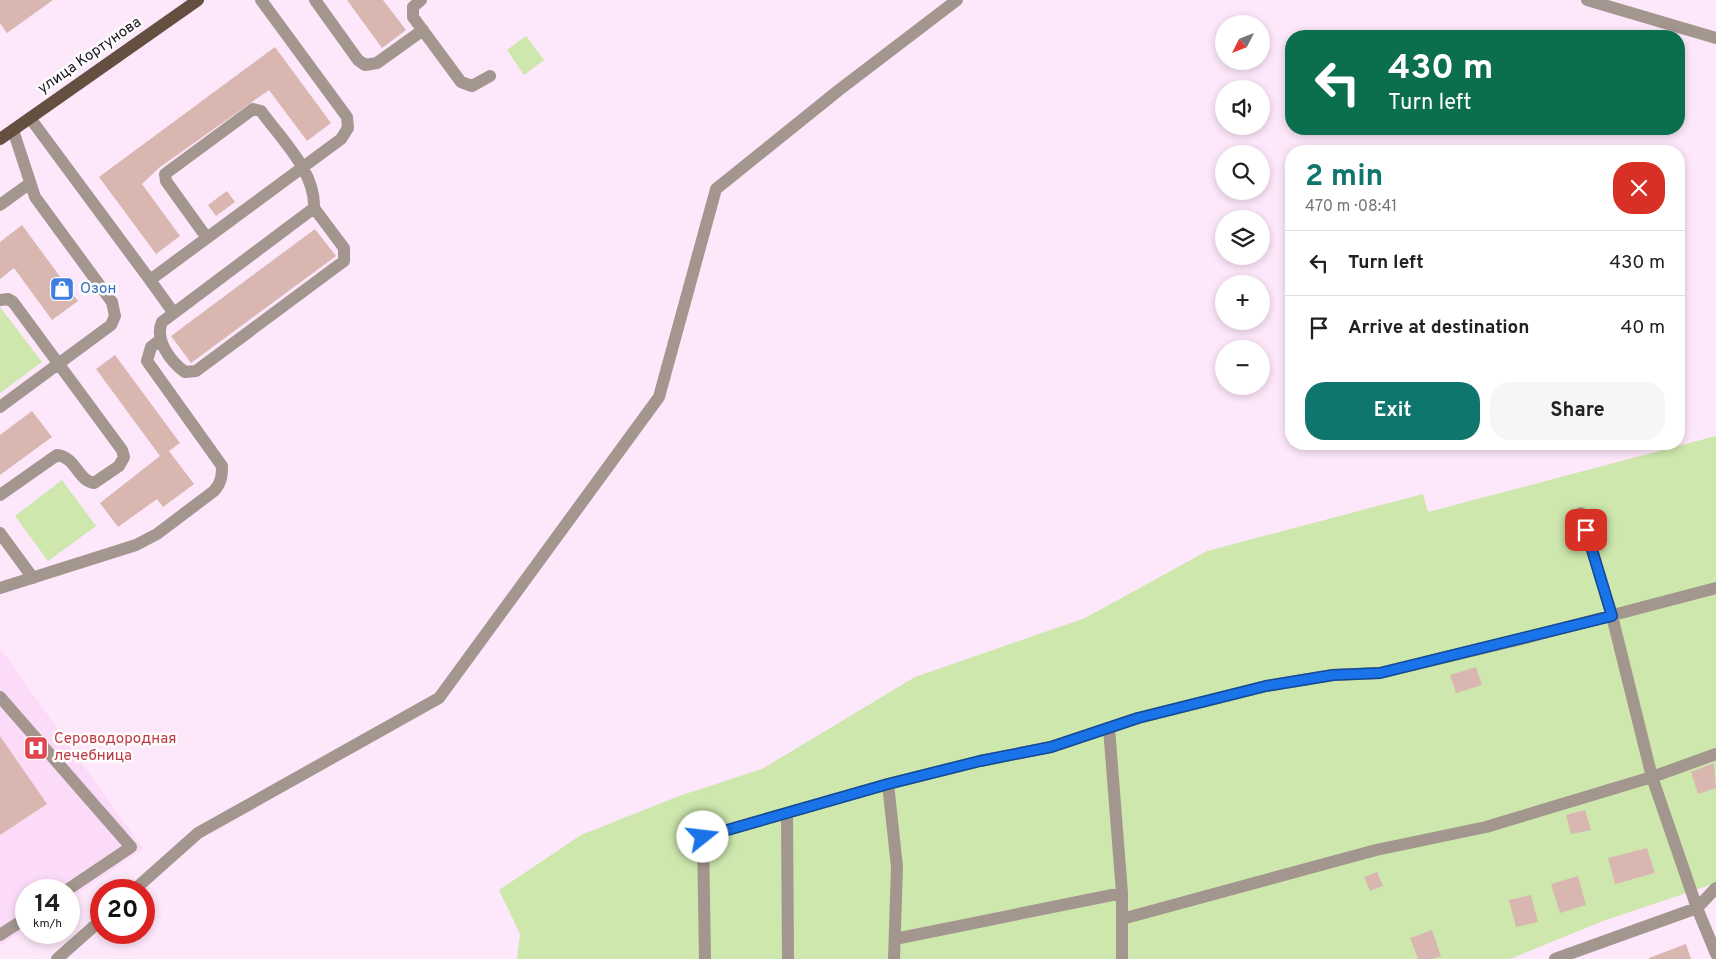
<!DOCTYPE html>
<html lang="en">
<head>
<meta charset="utf-8">
<style>
  body { margin:0; font-family:Overpass,sans-serif; background:#f6f6f6; color:#202124; height:100vh; display:flex; flex-direction:column; font-size:19px; white-space:nowrap }
  * { box-sizing:border-box; margin:0 }
  p { font-size:16px; color:#757577 }
  .icon { flex:none; width:28px; height:28px; fill:none; stroke:currentColor; stroke-width:2; stroke-linecap:round; stroke-linejoin:round }
  .map { position:relative; flex:1; overflow:hidden }
  .side { position:absolute; left:1285px; top:145px; width:400px; height:305px; display:flex; flex-direction:column; background:#fff; border-radius:20px; box-shadow:0 2px 8px #0003 }
  .side>* { flex:none }
  .guide { position:absolute; left:1285px; top:30px; width:400px; height:105px; border-radius:20px; box-shadow:0 2px 8px #0003; background:#0b6e4f; color:#fff; overflow:hidden }
  .needle { width:32px; rotate:228deg }
  .tools { position:absolute; left:1215px; top:15px; display:grid; gap:10px }
  .tools a { display:grid; place-items:center; width:55px; height:55px; border-radius:50%; background:#fff; box-shadow:0 2px 8px #0003; font-size:25px }
  .speed { position:absolute; left:15px; top:879px; display:flex; gap:10px; font-size:25px; font-weight:700; text-align:center }
  .speed>* { display:grid; place-content:center; width:65px; height:65px; border-radius:50%; background:#fff; box-shadow:0 2px 8px #0003; line-height:1 }
  .speed small { font-size:12px; font-weight:400 }
  .speed .limit { border:8px solid #d22; background:#fff; color:#111 }
  .pin { position:absolute; display:grid; place-items:center; width:42px; height:42px; color:#fff; margin:-21px; border-radius:10px; box-shadow:0 2px 8px #0006 }
  .me { position:absolute; width:55px; margin:-28px; rotate:74deg; stroke-linejoin:round; filter:drop-shadow(0 0 4px #0008) }
  .turn { display:flex; align-items:center; gap:18px; height:105px; padding:0 20px; font-size:22px }
  .turn .icon { width:65px; height:65px; stroke-width:2.5 }
  .turn b { display:block; font-size:35px; line-height:42px }
  .round { display:grid; place-items:center; flex:none; width:52px; height:52px; border-radius:20px; background:#f6f6f6 }
  .overview { display:flex; align-items:center; justify-content:space-between; height:85px; padding:0 20px }
  h1 { font-size:30px; font-weight:700; line-height:38px; color:#0f766e }
  .cta { display:flex; gap:10px; margin-top:auto; padding:10px 20px }
  .cta a { flex:1; height:58px; border-radius:20px; background:#0f766e; color:#fff; font-size:20px; font-weight:700; line-height:58px; text-align:center }
  .cta a+a { background:#f6f6f6; color:#202124 }
  ul { padding:0; list-style:none }
  li { display:flex; align-items:center; gap:15px; height:65px; padding:0 20px; border-top:1px solid #e0e0e0 }
  li div { flex:1 }
  li b { display:block; font-size:19px }
  li em { font-style:normal }
  .map>svg:first-child { display:block }
  .built { fill:#fcdbf8 }
  .green { fill:#cde7ad }
  .building { fill:#dab6b1 }
  .lines { fill:none; stroke-linecap:round; stroke-linejoin:round }
  .minor { stroke:#a3968e; stroke-width:12 }
  .major { stroke:#644f41; stroke-width:12 }
  .route-casing { stroke:#114b97; stroke-width:12 }
  .route { stroke:#1a73e8; stroke-width:9 }
  .labels { text-anchor:middle; dominant-baseline:central; stroke-width:5; stroke-linejoin:round; paint-order:stroke }
  .street-label { font-size:15px; fill:#1d141c; stroke:#fcfcfc }
  .shop-label { font-size:15px; fill:#366cbe; stroke:#fcfcfc; text-anchor:start }
  .health-label { font-size:15px; fill:#be3a42; stroke:#fcfcfc; text-anchor:start }
</style>
</head>
<body>
<div class="map">
<svg width="1716" height="959" viewBox="0 0 1716 959">
  <rect width="100%" height="100%" fill="#fde7fa"/>
  <path class="built" d="M 0,648 L 143,849 L 69,899 L 69,890 L 26,890 L 26,928 L 0,946 Z"/>
  <path class="green" d="M 526,36 L 544,60 L 524,75 L 507,50 Z
    M 0,307 L 42,362 L 0,393 Z
    M 1716,436 L 1716,883 L 1603,921 L 1510,959 L 517,959 L 520,934 L 499,890 L 581,835 L 679,796 L 762,769 L 915,677 L 1085,618 L 1207,551 L 1423,494 L 1428,512 Z
    M 62,480 L 96,526 L 48,561 L 15,516 Z"/>
  <path class="building" d="M 0,0 L 53,0 L 7,33 L 0,23 Z
    M 347,0 L 383,0 L 406,30 L 382,48 Z
    M 275,47 L 331,123 L 307,141 L 269,90 L 160,167 L 142,184 L 180,236 L 156,254 L 99,177 Z
    M 227,191 L 235,202 L 216,216 L 208,205 Z
    M 22,225 L 78,301 L 52,320 L 14,268 L 0,279 L 0,242 Z
    M 315,229 L 336,256 L 191,363 L 171,336 Z
    M 115,355 L 180,443 L 169,451 L 194,484 L 163,507 L 157,499 L 118,527 L 100,503 L 160,456 L 96,369 Z
    M 32,411 L 52,437 L 0,475 L 0,435 Z
    M 1476,667 L 1482,685 L 1456,693 L 1450,675 Z
    M 0,736 L 47,804 L 0,835 Z
    M 1714,763 L 1716,788 L 1698,794 L 1691,772 Z
    M 1585,810 L 1591,830 L 1571,834 L 1566,815 Z
    M 1647,848 L 1655,873 L 1615,884 L 1608,858 Z
    M 1377,872 L 1383,886 L 1370,891 L 1364,877 Z
    M 1578,876 L 1586,905 L 1560,913 L 1551,884 Z
    M 1531,895 L 1538,922 L 1516,927 L 1509,900 Z
    M 1432,930 L 1441,956 L 1432,959 L 1418,959 L 1410,938 Z
    M 1686,944 L 1691,959 L 1649,959 L 1649,958 Z"/>
  <g class="lines">
    <path class="minor" d="M 315,0 L 358,60 L 365,65 L 377,63 L 423,30
      M 421,0 L 413,7 L 413,17 L 461,82 L 472,86 L 490,76
      M 1587,0 L 1716,38
      M 30,118 L 150,280 L 341,139 L 348,128 L 347,117 L 261,0
      M 0,205 L 29,184
      M 314,208 L 344,248 L 344,261 L 196,371 L 185,372 C 171,362 154,340 162,322 Z
      M 207,238 L 166,181 L 165,174 L 253,109 L 261,111 C 281,139 316,172 314,208
      M 150,280 L 173,312
      M 0,300 L 8,299 L 13,302 L 122,450 L 124,457 L 119,466 L 94,483 C 77,480 76,457 57,455 L 0,495
      M 0,407 L 111,325 L 115,316 L 112,302 L 35,197 L 13,130
      M 1581,513 L 1612,616 L 1652,777 L 1697,908 L 1716,954
      M 0,533 L 33,578
      M 0,588 L 136,545 L 157,534 L 214,491 C 221,483 222,477 222,466 L 147,361 L 151,347 L 160,340
      M 0,697 L 131,847 L 67,890
      M 1109,728 L 1122,893 L 1122,959
      M 888,784 L 897,867 L 894,959
      M 787,813 L 788,959
      M 134,890 L 198,833 L 439,698 L 659,397 L 716,189 L 839,90 L 957,0
      M 1122,919 L 1376,850 L 1486,827 L 1652,777 L 1716,754
      M 0,935 L 26,918
      M 895,939 L 1122,893
      M 57,959 L 101,920
      M 705,959 L 703,837 L 888,784 L 980,761 L 1051,747 L 1138,718 L 1266,686 L 1333,675 L 1380,673 L 1529,637 L 1716,588
      M 1555,959 L 1697,908 L 1716,888"/>
    <path class="major" d="M 0,139 L 198,0"/>
  </g>
  <g class="lines">
    <defs>
      <path id="route" d="M 703,837 L 888,784 L 980,761 L 1051,747 L 1138,718 L 1266,686 L 1333,675 L 1380,673 L 1612,616 L 1586,530"/>
    </defs>
    <use href="#route" class="route-casing"/>
    <use href="#route" class="route"/>
  </g>
  <defs>
    <symbol id="shop-square" viewBox="-11 -11 22 22"><rect x="-9" y="-9" width="18" height="18" rx="4" fill="#3f7fe0" stroke="#fcfcfc"/><path d="M-5-2.5h2.3a2.7 3.5 0 0 1 5.4 0H5L5.5 6h-11ZM-1.5-2.5h3a1.5 2.3 0 0 0-3 0Z" fill="#fff"/></symbol>
    <symbol id="hospital-square" viewBox="-11 -11 22 22"><rect x="-9" y="-9" width="18" height="18" rx="4" fill="#e0444e" stroke="#fcfcfc"/><path d="M-5-5h3v3.5h4V-5h3V5h-3V1.5h-4V5h-3Z" fill="#fff"/></symbol>
  </defs>
  <g fill-rule="evenodd">
    <use href="#shop-square" x="48" y="275" width="28" height="28"/>
    <use href="#hospital-square" x="22" y="734" width="28" height="28"/>
  </g>
  <g class="labels">
    <g class="street-label">
      <text transform="translate(90 56) rotate(-35)">улица Кортунова</text>
    </g>
    <g class="shop-label">
      <text x="80" y="289">Озон</text>
    </g>
    <g class="health-label">
      <text x="54" y="739">Сероводородная<tspan x="54" dy="17">лечебница</tspan></text>
    </g>
  </g>
</svg>
<div class="tools">
<a><svg class="needle" viewBox="-14 -14 28 28"><path d="M0-13l5 13h-10z" fill="#e53935"/><path d="M0 13l5-13h-10z" fill="#757577"/></svg></a>
<a><svg class="icon" aria-label="sound" viewBox="0 0 24 24"><path d="M4 9h4l5-4v14l-5-4H4zM17 9q2 3 0 6"/></svg></a>
<a><svg class="icon" aria-label="search" viewBox="0 0 24 24"><circle cx="10" cy="10" r="6"/><path d="M15 15l6 6"/></svg></a>
<a><svg class="icon" aria-label="layers" viewBox="0 0 24 24"><path d="M12 4l9 5-9 5-9-5zM3 14l9 5 9-5"/></svg></a>
<a>+</a>
<a>−</a>
</div>
<div class="speed"><div>14<small>km/h</small></div><div class="limit">20</div></div>
<div class="pin" style="left:1586px;top:530px;background:#d93025"><svg class="icon" aria-label="arrive" viewBox="0 0 24 24"><path d="M6 21V4h12l-3 4 3 4H6"/></svg></div>
<svg class="me" style="left:703px;top:837px" viewBox="-20 -20 40 40"><circle r="19" fill="#fff"/><path d="M0-13L10 11 0 6-10 11z" fill="#1a73e8"/></svg>
<div class="guide">
<div class="turn"><svg class="icon" aria-label="left" viewBox="0 0 24 24"><path d="M17 20v-9H6M10 6l-5 5 5 5"/></svg><div><b>430 m</b>Turn left</div></div>
</div>
<section class="side">
<div class="overview"><div><h1>2 min</h1><p>470 m · 08:41</p></div><a class="round" style="background:#d93025;color:#fff"><svg class="icon" aria-label="close" viewBox="0 0 24 24"><path d="M6 6l12 12M18 6L6 18"/></svg></a></div>
<ul>
<li><svg class="icon" aria-label="left" viewBox="0 0 24 24"><path d="M17 20v-9H6M10 6l-5 5 5 5"/></svg><div><b>Turn left</b></div><em>430 m</em></li>
<li><svg class="icon" aria-label="arrive" viewBox="0 0 24 24"><path d="M6 21V4h12l-3 4 3 4H6"/></svg><div><b>Arrive at destination</b></div><em>40 m</em></li>
</ul>
<div class="cta"><a>Exit</a><a>Share</a></div>
</section>
</div>
</body>
</html>
